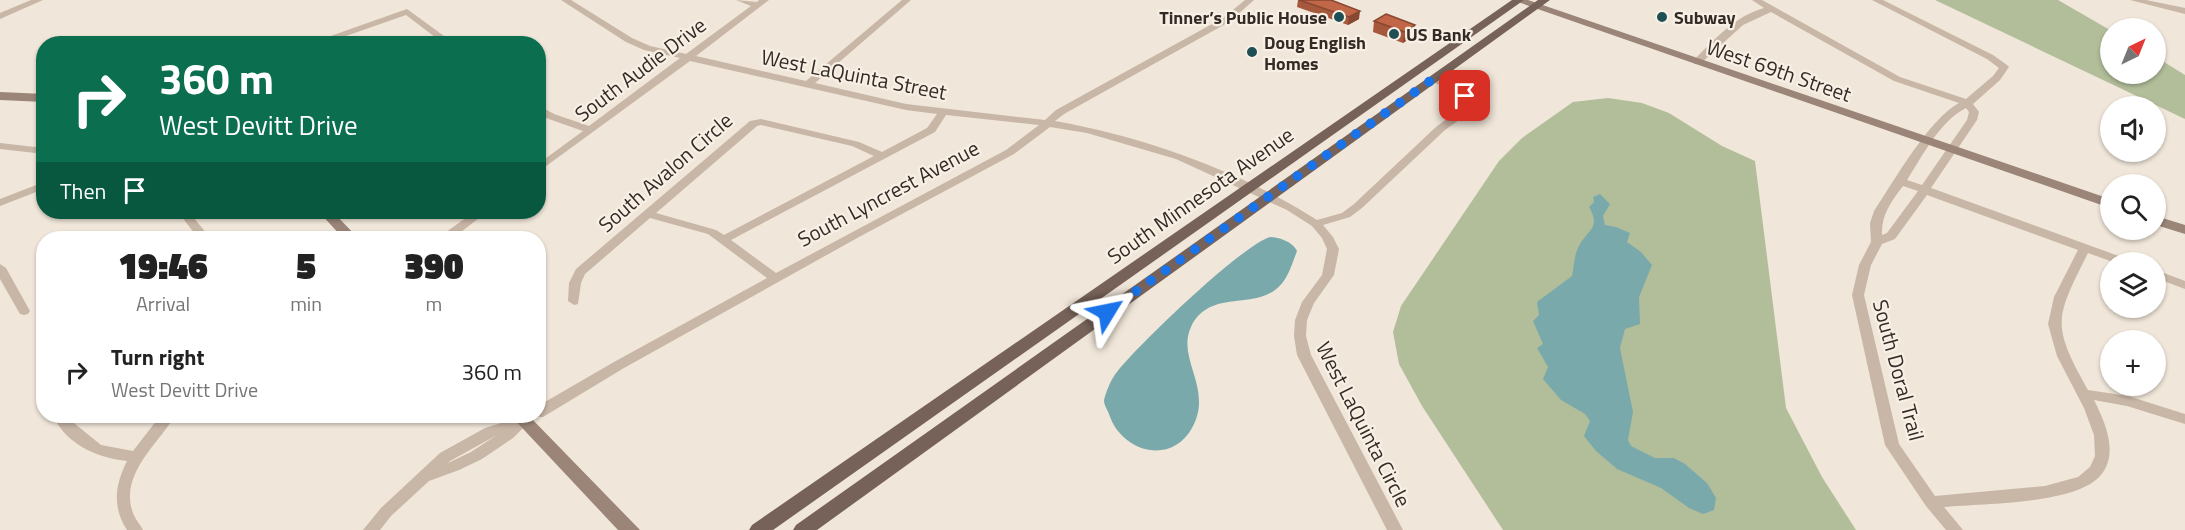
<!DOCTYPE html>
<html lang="en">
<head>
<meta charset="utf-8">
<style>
  body { margin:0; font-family:"Titillium Web",sans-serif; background:#f2f2f2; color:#222; height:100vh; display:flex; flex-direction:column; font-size:22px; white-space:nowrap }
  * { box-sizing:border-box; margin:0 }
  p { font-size:20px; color:#767676 }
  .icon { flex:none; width:33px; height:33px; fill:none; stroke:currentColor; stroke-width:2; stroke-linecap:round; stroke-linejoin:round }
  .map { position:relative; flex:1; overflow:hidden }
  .panel { position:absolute; left:36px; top:231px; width:510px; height:192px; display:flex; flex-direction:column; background:#fff; border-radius:24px; box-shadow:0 2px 4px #0004 }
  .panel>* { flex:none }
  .guide { position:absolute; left:36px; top:36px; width:510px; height:183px; border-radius:24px; box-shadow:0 2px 4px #0004; background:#0b6e4f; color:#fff; overflow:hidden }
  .needle { width:39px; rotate:43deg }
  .tools { position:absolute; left:2100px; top:18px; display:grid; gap:12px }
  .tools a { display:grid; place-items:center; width:66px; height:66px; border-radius:50%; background:#fff; box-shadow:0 2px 4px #0004; font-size:30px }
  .pin { position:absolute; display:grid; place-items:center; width:51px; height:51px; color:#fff; margin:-26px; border-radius:12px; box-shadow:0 3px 9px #0006 }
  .me { position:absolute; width:66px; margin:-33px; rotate:55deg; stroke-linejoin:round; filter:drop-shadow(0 0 4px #0008) }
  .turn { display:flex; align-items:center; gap:21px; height:126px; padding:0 24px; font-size:27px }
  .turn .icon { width:78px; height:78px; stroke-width:2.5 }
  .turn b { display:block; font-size:42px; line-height:51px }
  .then { display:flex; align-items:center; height:57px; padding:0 24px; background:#0003; gap:12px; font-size:22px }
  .eta { display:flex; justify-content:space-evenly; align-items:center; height:102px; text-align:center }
  .eta b { font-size:36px; font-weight:800; line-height:42px }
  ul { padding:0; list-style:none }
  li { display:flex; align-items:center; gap:18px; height:78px; padding:0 24px }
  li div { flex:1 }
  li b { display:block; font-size:22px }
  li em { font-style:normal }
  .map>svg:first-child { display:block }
  .green { fill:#b2be9a }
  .water { fill:#7aa9ac }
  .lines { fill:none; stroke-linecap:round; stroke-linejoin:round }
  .street { fill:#c8b6a6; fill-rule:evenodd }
  .secondary { fill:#9b8578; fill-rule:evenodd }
  .primary { fill:#766258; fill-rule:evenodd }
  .wall { fill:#a6583c }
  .shaded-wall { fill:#874731 }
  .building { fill:#c16646; stroke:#874731; stroke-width:1.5 }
  .route { stroke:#1a73e8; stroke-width:10; stroke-dasharray:0 18 }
  .poi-dot { fill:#1e4f54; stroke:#f8f0e5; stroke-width:2 }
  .labels { text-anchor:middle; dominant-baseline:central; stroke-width:4.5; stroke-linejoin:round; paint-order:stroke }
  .far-poi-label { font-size:18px; font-weight:bold; fill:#342b27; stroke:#f8f0e5; text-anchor:start }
  .street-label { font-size:21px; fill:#342b27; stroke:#f8f0e5 }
</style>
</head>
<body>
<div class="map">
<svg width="2185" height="530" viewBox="0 0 2185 530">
  <rect width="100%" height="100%" fill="#f0e6d9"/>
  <path class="green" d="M 1935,0 L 2058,0 L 2110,30 L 2110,74 L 2156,74 L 2156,57 L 2185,75 L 2185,119 Z
    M 1608,98 L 1642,103 L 1669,113 L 1722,146 L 1755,161 L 1786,408 L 1822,477 L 1856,530 L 1503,530 L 1422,406 L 1399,364 L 1393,332 L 1401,306 L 1499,161 L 1522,138 L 1573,102 Z"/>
  <path class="water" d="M 1600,194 L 1610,204 L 1603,216 L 1605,225 L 1616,227 L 1630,233 L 1627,242 L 1641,252 L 1652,265 L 1639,297 L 1640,324 L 1625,329 L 1620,348 L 1633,412 L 1628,440 L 1631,446 L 1655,458 L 1674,458 L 1685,464 L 1707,483 L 1716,498 L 1714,510 L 1703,514 L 1689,508 L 1661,488 L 1617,469 L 1596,451 L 1584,436 L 1590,421 L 1585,414 L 1561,400 L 1543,379 L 1548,367 L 1537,348 L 1543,344 L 1533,321 L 1539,315 L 1537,302 L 1572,276 C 1574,267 1574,256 1578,248 C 1586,230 1602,229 1589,207 L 1594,202 L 1593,197 Z
    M 1270,237 C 1279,237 1293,242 1297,251 C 1292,264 1287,282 1275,290 C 1250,309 1209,290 1191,327 C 1176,359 1214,389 1192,428 C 1171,466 1121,452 1109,414 C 1108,411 1104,405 1104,401 C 1105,394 1112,377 1117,372 C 1138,345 1241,246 1270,237 Z"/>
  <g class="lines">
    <path class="street" d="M 31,0 L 43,0 L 0,19 L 0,13 Z
      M 561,0 L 571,0 L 632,38 L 650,46 L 686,54 L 751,6 L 736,0 L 757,2 L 759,0 L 769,0 L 696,56 L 806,81 L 902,0 L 911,0 L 815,83 L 906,104 L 1045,120 L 1056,110 L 1223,18 L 1245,0 L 1254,0 L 1229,22 L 1064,114 L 1055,121 C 1145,137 1240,171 1317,220 L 1342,213 L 1354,204 L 1437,126 L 1461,109 L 1463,104 C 1456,91 1443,86 1430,81 L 1430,77 C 1447,75 1466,89 1473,104 L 1469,113 L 1445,130 L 1362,208 L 1350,217 L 1323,225 L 1333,237 L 1339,249 L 1334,275 L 1314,303 L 1307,320 L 1306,336 L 1311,355 L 1403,530 L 1387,530 L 1297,355 L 1294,336 L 1295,320 L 1302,302 L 1322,275 L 1327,249 L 1322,238 L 1312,226 L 1287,210 L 1176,159 L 1087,133 L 1050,127 L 1014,154 L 859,237 L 624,368 L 543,417 L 533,417 L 538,416 L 538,406 L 614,362 L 767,278 L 708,234 L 650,218 L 585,274 L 581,283 L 578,304 L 574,305 L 568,301 L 569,283 L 576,269 L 750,121 L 761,119 L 859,142 L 882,152 L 927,128 L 937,114 L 906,110 L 690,61 L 538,172 L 538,164 L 583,131 L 546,118 L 538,113 L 538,105 L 554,114 L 589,126 L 680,58 L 644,50 L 626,42 ZM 946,115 L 1039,125 L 1006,150 L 776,273 L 731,240 L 935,132 ZM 761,125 L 852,146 L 874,156 L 724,235 L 716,230 L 656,213 L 757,126 Z
      M 1752,0 L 1762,0 L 1900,77 L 1966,99 L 1993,76 L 1999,68 L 1987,59 L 1872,0 L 1883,0 L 1993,55 L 2007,65 L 2009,67 L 2000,80 L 1973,104 L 1979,112 L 1977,120 L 1931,188 L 2127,259 L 2129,262 L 2113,262 L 2088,253 C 2055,319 2051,324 2088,390 L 2128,396 L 2185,414 L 2185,424 L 2127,406 L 2094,400 C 2105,422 2119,453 2101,475 C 2076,505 1982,503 1944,507 L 1963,530 L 1946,530 L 1926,506 L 1885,445 L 1852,295 L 1859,265 L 1871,242 L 1870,223 L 1874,211 C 1894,181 1929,119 1959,103 L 1894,81 L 1771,12 L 1743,25 L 1700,64 L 1694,64 L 1694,60 C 1715,39 1735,16 1764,8 ZM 1966,108 L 1969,112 L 1967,120 L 1922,185 L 1907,180 C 1923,155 1940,121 1966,108 ZM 1903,186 L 1918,191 L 1887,233 L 1882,235 C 1881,215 1891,202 1903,186 ZM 1927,195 L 2078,250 L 2054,297 L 2048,324 L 2057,356 L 2084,408 L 2094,435 L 2095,456 L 2090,467 L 2078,477 L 2045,486 L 1935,496 L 1899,444 L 1864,295 L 1871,265 L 1882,244 L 1895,239 Z
      M 2130,0 L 2146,0 L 2185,8 L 2185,14 Z
      M 407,9 L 455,44 L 444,44 L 406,15 L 323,44 L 308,44 Z
      M 0,143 L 44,148 L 44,154 L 0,149 Z
      M 44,182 L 44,189 L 0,206 L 0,199 Z
      M 178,212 L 189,212 L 207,234 L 208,238 L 198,238 Z
      M 474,212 L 487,212 L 453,238 L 441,238 L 442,235 Z
      M 0,264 L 6,268 L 30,311 L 28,314 L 24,315 L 20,314 L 0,279 Z
      M 2156,270 L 2185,281 L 2185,289 L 2156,278 Z
      M 160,416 L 175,416 C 157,445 119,475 133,513 C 135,519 140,524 143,530 L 127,530 C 112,507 115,485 127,461 C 100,458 72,447 57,423 L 59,419 L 69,419 L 101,445 L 133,451 Z
      M 524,416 L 529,417 L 531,421 L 529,425 L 525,426 L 513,438 L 482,459 L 459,470 L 429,481 L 391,516 L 380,530 L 363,530 L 381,508 L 440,453 L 485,428 ZM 497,435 L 471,452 L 448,463 L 450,461 Z"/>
    <path class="secondary" d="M 1512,0 L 1528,0 L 2110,199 L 2110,208 Z
      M 0,92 L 44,94 L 44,102 L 0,100 Z
      M 319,212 L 333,212 L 358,238 L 343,238 Z
      M 2156,216 L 2185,225 L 2185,234 L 2156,225 Z
      M 511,416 L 529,416 L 640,530 L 618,530 Z"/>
    <path class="primary" d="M 1512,0 L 1524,0 L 773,530 L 749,530 L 752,525 Z
      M 1538,0 L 1550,0 L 817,530 L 793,530 L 796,525 Z"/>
  </g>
  <path class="wall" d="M 1298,0 L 1331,0 L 1359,19 L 1348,25 L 1297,7 Z
    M 1374,21 L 1415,25 L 1413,36 L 1403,43 L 1373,32 Z"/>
  <path class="shaded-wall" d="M 1360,11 L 1359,19 L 1348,25 L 1349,17 Z
    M 1415,25 L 1413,36 L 1403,43 L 1405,32 Z"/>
  <path class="building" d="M 1299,0 L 1331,0 L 1360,11 L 1349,17 Z
    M 1386,14 L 1415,25 L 1405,32 L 1374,21 Z"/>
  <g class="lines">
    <path class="route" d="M 1107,312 L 1433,79 L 1454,88 L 1465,96"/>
  </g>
  <g class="poi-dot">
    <circle cx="1339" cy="17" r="6"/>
    <circle cx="1662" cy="17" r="6"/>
    <circle cx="1394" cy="34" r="6"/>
    <circle cx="1252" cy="52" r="6"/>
  </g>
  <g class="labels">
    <g class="far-poi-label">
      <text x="1327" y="17" text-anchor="end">Tinner’s Public House</text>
      <text x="1674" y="17">Subway</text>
      <text x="1406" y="34">US Bank</text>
      <text x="1264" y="42">Doug English<tspan x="1264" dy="21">Homes</tspan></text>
    </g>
    <g class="street-label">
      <text transform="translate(640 69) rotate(-37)">South Audie Drive</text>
      <text transform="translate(1779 70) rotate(19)">West 69th Street</text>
      <text transform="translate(854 74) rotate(11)">West LaQuinta Street</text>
      <text transform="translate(665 172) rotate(-41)">South Avalon Circle</text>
      <text transform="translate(888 193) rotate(-28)">South Lyncrest Avenue</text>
      <text transform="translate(1200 195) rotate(-35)">South Minnesota Avenue</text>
      <text transform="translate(1899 370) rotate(75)">South Doral Trail</text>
      <text transform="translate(1364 424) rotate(63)">West LaQuinta Circle</text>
    </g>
  </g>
</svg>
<div class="tools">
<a><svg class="needle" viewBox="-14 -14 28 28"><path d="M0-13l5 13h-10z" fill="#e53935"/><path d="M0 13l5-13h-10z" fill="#767676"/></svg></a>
<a><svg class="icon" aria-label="sound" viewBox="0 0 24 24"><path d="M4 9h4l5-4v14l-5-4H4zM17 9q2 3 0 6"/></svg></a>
<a><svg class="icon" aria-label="search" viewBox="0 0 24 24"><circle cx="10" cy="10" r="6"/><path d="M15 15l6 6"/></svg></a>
<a><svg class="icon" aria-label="layers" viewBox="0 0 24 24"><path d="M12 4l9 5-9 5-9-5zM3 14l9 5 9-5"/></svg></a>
<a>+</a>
</div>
<div class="pin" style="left:1465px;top:96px;background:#d93025"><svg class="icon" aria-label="arrive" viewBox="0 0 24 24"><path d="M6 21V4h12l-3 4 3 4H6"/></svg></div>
<svg class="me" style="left:1107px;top:312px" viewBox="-20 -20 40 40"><path d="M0-17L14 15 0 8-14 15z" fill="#1a73e8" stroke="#fff" stroke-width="4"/></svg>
<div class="guide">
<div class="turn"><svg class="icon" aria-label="right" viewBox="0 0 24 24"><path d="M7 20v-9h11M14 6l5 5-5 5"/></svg><div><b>360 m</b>West Devitt Drive</div></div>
<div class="then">Then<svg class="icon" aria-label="arrive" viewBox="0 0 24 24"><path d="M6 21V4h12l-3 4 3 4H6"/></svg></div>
</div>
<section class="panel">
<div class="eta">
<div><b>19:46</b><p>Arrival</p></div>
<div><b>5</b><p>min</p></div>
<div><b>390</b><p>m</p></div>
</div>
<ul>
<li><svg class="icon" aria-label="right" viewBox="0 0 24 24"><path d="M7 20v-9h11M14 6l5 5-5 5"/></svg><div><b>Turn right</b><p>West Devitt Drive</p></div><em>360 m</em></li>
</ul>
</section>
</div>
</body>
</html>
